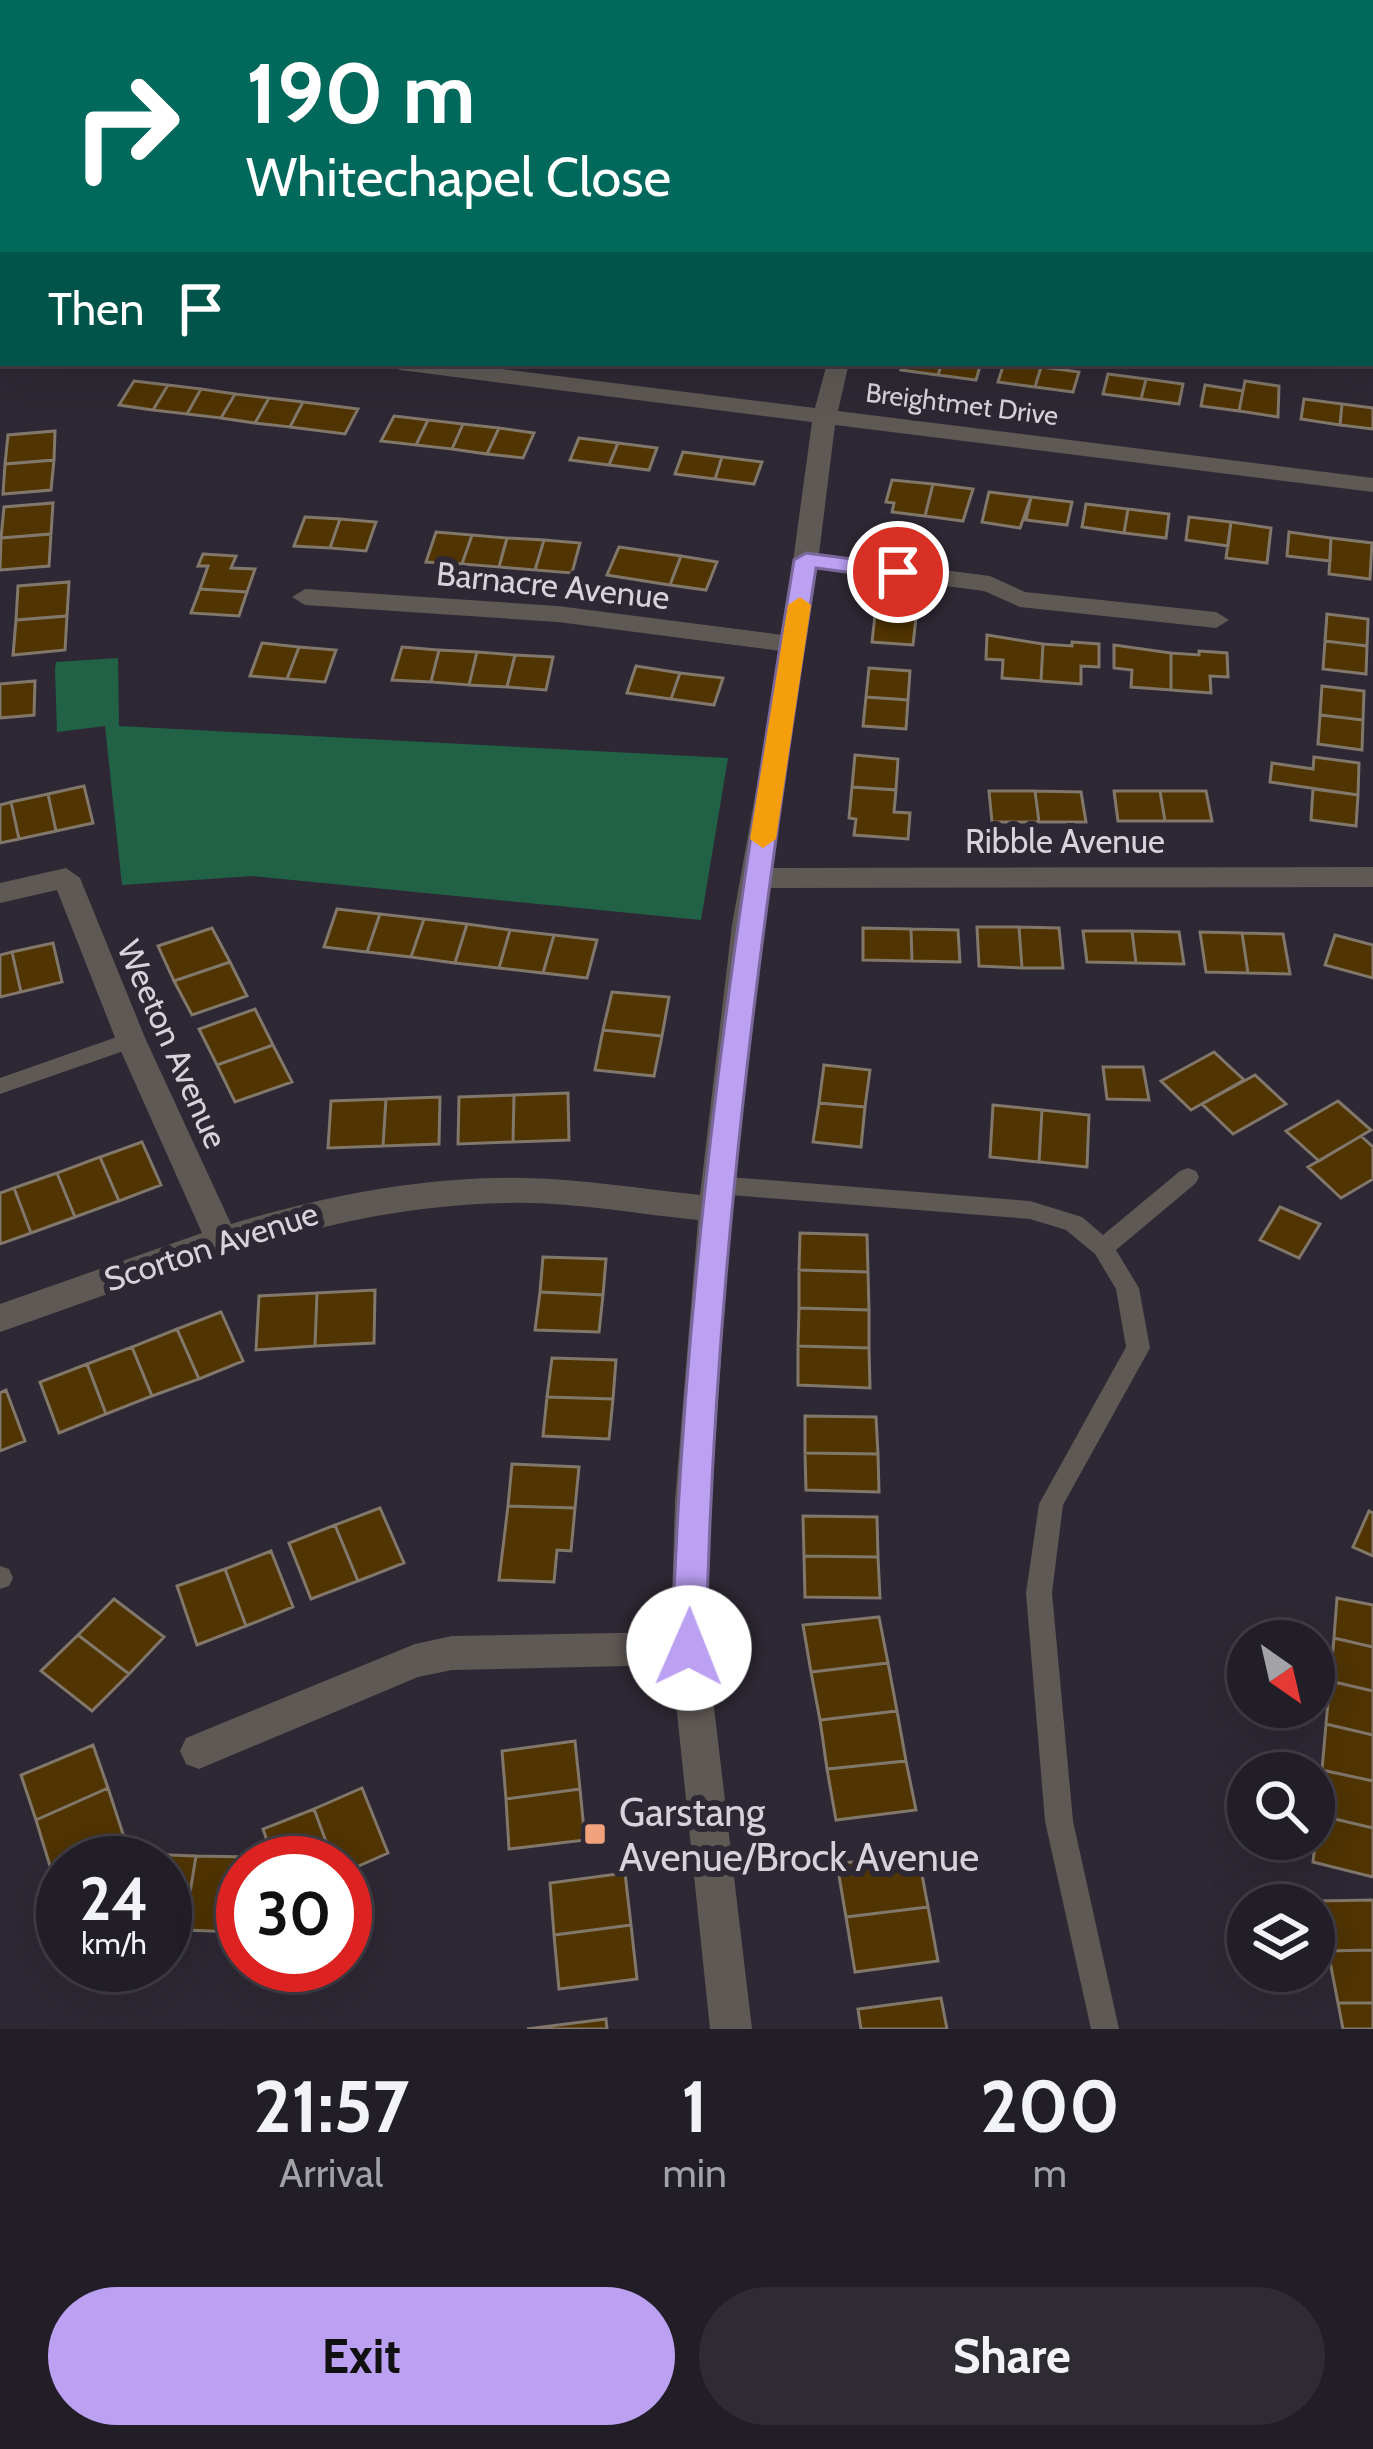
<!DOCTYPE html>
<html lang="en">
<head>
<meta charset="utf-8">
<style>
  body { margin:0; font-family:Cabin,sans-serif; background:#2e2b33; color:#f1f3f6; height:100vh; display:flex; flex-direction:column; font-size:45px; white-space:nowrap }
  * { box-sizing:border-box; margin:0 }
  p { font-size:39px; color:#a2a2a7 }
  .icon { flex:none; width:66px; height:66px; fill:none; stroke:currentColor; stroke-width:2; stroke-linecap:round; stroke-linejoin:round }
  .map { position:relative; height:2029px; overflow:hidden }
  .sheet { display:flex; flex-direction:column; background:#221e27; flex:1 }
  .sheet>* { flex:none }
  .hud { position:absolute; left:0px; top:0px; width:1374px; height:366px; box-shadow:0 12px 48px #0002,0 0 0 3px #3f3c44; background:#00695c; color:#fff; overflow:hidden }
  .needle { width:78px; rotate:146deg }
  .tools { position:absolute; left:1227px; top:1620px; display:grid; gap:24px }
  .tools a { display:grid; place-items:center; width:108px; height:108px; border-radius:50%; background:#221e27; box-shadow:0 12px 48px #0002,0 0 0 3px #3f3c44; font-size:60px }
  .speed { position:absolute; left:36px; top:1836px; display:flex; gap:24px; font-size:60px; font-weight:700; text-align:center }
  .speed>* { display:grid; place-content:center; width:156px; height:156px; border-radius:50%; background:#221e27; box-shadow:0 12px 48px #0002,0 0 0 3px #3f3c44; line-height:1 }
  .speed small { font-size:30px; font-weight:400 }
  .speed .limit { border:18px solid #d22; background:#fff; color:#111 }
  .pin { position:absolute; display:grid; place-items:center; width:102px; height:102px; color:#fff; margin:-51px; border:6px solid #fff; border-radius:50%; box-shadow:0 3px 12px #0007 }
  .me { position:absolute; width:132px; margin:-66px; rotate:1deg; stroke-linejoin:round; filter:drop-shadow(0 0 9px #0008) }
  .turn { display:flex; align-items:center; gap:42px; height:252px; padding:0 48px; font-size:54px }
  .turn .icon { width:156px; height:156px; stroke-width:2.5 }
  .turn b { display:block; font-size:84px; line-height:102px }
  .then { display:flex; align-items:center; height:114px; padding:0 48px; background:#0003; gap:24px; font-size:45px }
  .eta { display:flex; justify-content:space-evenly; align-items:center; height:204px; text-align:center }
  .eta b { font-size:72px; font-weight:800; line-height:84px }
  .cta { display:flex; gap:24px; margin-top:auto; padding:24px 48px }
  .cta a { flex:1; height:138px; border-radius:72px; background:#bca0f2; color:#111; font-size:48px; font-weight:800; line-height:138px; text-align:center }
  .cta a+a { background:#2e2b33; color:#f1f3f6 }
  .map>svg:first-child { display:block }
  .green { fill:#216247 }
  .building { fill:#503402; stroke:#81776a; stroke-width:3 }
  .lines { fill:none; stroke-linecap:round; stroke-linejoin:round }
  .service { fill:#5f5955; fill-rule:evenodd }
  .minor { fill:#5f5955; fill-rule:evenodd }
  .route { fill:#bca0f2; stroke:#7a689d; stroke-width:3 }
  .slow { fill:#f59e0b }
  .poi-dot { fill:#f1a17c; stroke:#2e2834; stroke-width:4.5 }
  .labels { text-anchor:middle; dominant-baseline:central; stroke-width:12; stroke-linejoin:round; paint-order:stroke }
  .far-street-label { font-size:27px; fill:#d7d3db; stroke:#2e2834 }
  .street-label { font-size:33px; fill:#d7d3db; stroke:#2e2834 }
  .near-poi-label { font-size:39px; fill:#d7d3db; stroke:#2e2834; text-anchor:start }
</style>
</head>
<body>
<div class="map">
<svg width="1373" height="2029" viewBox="0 0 1373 2029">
  <rect width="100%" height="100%" fill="#2e2834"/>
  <path class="green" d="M 118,658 L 119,726 L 728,758 L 701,920 L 252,876 L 122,885 L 105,726 L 57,732 L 55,669 L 56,662 Z"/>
  <path class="building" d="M 904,363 L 942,363 L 938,375 L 901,370 Z
    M 942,363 L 981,363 L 976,380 L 938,375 Z
    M 1004,363 L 1041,367 L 1035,387 L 998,382 Z
    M 1041,367 L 1079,372 L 1073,392 L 1035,387 Z
    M 1108,374 L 1146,379 L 1141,399 L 1103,394 Z
    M 1146,379 L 1183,384 L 1179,404 L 1141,399 Z
    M 134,381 L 168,385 L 153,410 L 119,405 Z
    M 1245,381 L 1279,386 L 1278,417 L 1239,411 Z
    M 168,385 L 201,389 L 187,414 L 153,410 Z
    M 1205,385 L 1243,391 L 1239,411 L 1201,406 Z
    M 201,389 L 235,394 L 221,418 L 187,414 Z
    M 235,394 L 269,398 L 255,423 L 221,418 Z
    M 269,398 L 303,402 L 290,427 L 255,423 Z
    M 1304,399 L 1342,404 L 1340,425 L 1301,419 Z
    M 303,402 L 358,409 L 345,434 L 290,427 Z
    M 1342,404 L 1373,408 L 1373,429 L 1340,425 Z
    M 394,416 L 428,420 L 416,445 L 381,441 Z
    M 428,420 L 463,424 L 452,449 L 416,445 Z
    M 463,424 L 499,428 L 487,454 L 452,449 Z
    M 499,428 L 534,433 L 523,458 L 487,454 Z
    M 55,431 L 54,460 L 5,464 L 8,435 Z
    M 579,438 L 618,443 L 609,465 L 570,460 Z
    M 618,443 L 657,448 L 649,470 L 609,465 Z
    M 683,452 L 722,457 L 715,479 L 675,474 Z
    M 722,457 L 762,462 L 754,484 L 715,479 Z
    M 54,460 L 51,490 L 3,494 L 5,464 Z
    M 892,480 L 933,484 L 925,516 L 892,512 L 894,503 L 886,502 Z
    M 933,484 L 973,489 L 963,521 L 925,516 Z
    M 989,492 L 1031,497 L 1020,528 L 982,522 Z
    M 1031,497 L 1072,502 L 1067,525 L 1026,520 Z
    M 53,503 L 51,534 L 1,538 L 4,507 Z
    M 1086,504 L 1128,509 L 1124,533 L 1082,527 Z
    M 1128,509 L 1169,514 L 1166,538 L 1124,533 Z
    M 305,517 L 340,519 L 330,548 L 294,546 Z
    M 1189,517 L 1231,522 L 1228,546 L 1186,540 Z
    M 340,519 L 376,522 L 366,551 L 330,548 Z
    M 1231,522 L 1271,528 L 1267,563 L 1226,558 Z
    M 436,532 L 472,535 L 462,564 L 426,562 Z
    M 1289,532 L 1331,538 L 1330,561 L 1287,556 Z
    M 51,534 L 49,566 L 0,570 L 1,538 Z
    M 472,535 L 507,538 L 499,567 L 462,564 Z
    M 507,538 L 544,540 L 535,570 L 499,567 Z
    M 1331,538 L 1372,543 L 1370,579 L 1329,574 Z
    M 544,540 L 580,543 L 572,573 L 535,570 Z
    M 619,547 L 681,556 L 670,585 L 607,575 Z
    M 203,554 L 236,556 L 231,568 L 255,569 L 247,592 L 200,589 L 208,566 L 198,566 Z
    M 681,556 L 717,562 L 706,590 L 670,585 Z
    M 69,582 L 67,616 L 16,620 L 18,586 Z
    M 877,588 L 918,591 L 916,618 L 875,615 Z
    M 200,589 L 247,592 L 239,616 L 191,613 Z
    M 1327,614 L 1368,619 L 1367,646 L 1325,641 Z
    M 875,615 L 916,618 L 913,645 L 872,642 Z
    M 67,616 L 65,650 L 13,655 L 16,620 Z
    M 987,635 L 1043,644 L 1041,681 L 1002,678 L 1003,660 L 986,659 Z
    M 1325,641 L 1367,646 L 1366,674 L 1323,669 Z
    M 1072,642 L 1099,644 L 1099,667 L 1081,666 L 1081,684 L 1041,681 L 1043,644 L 1072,646 Z
    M 262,643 L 299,647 L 287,679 L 250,676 Z
    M 1114,645 L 1171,653 L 1171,690 L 1131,687 L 1132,670 L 1114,668 Z
    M 299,647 L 336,650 L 325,682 L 287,679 Z
    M 402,647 L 439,650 L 431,682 L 392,680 Z
    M 439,650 L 477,652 L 469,685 L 431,682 Z
    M 1199,651 L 1227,653 L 1228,677 L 1210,676 L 1211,693 L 1171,690 L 1171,653 L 1199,655 Z
    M 477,652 L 515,655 L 507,687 L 469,685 Z
    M 515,655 L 553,657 L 546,690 L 507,687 Z
    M 636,666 L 680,673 L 671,699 L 627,693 Z
    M 869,668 L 910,671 L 908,700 L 866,697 Z
    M 680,673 L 723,678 L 714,705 L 671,699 Z
    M 35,681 L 34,715 L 0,718 L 0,684 Z
    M 1322,686 L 1364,691 L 1363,720 L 1320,715 Z
    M 866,697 L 908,700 L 906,729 L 863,726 Z
    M 1320,715 L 1363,720 L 1362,750 L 1318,744 Z
    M 855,755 L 898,759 L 896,790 L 852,787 Z
    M 1314,757 L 1359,763 L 1358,795 L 1270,782 L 1272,763 L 1313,769 Z
    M 84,786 L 93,823 L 56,831 L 48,794 Z
    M 852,787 L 896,790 L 894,812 L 910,813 L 908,839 L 854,835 L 856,819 L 849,818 Z
    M 1313,789 L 1358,795 L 1356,826 L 1311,820 Z
    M 989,791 L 1035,791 L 1039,822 L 992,822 Z
    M 1035,791 L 1081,792 L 1086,822 L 1039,822 Z
    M 1114,791 L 1160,791 L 1165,821 L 1118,821 Z
    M 1160,791 L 1206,791 L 1212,821 L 1165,821 Z
    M 48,794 L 56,831 L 19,839 L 11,802 Z
    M 11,802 L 19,839 L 0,843 L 0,805 Z
    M 337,909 L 380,914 L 367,952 L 324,947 Z
    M 380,914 L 424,919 L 411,957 L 367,952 Z
    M 424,919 L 467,924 L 455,963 L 411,957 Z
    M 467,924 L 510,930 L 499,968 L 455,963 Z
    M 977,927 L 1019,927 L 1022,968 L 979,966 Z
    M 1019,927 L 1059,928 L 1063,968 L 1022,968 Z
    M 212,928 L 230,962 L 174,981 L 158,946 Z
    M 863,928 L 911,929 L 912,961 L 863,960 Z
    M 911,929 L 958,930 L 960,962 L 912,961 Z
    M 510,930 L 554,935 L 543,973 L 499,968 Z
    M 1083,931 L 1132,931 L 1136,963 L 1087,962 Z
    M 1132,931 L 1179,932 L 1184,964 L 1136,963 Z
    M 1200,932 L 1242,933 L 1248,973 L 1206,972 Z
    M 1242,933 L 1283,934 L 1290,974 L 1248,973 Z
    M 554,935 L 597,940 L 587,978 L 543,973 Z
    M 1335,935 L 1373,945 L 1373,978 L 1325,965 Z
    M 53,943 L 62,982 L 21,992 L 12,952 Z
    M 12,952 L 21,992 L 0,997 L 0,955 Z
    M 230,962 L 247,996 L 192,1015 L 174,981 Z
    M 612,992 L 669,997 L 662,1036 L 603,1030 Z
    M 255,1009 L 273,1045 L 217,1065 L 199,1029 Z
    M 603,1030 L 662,1036 L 654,1076 L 595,1070 Z
    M 273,1045 L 292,1082 L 235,1102 L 217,1065 Z
    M 1214,1052 L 1244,1080 L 1191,1110 L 1161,1081 Z
    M 824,1065 L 870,1070 L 865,1107 L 819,1103 Z
    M 1103,1067 L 1143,1067 L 1149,1100 L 1107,1099 Z
    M 1255,1075 L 1286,1104 L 1233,1134 L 1202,1104 Z
    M 568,1093 L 569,1140 L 513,1142 L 514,1095 Z
    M 514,1095 L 513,1142 L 458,1144 L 459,1097 Z
    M 440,1097 L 439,1144 L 383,1146 L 386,1099 Z
    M 386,1099 L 383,1146 L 328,1148 L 331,1101 Z
    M 1338,1101 L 1371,1130 L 1319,1161 L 1286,1131 Z
    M 819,1103 L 865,1107 L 861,1147 L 813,1142 Z
    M 993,1105 L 1042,1110 L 1039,1162 L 990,1157 Z
    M 1042,1110 L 1089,1115 L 1087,1167 L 1039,1162 Z
    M 1361,1136 L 1373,1147 L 1373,1179 L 1341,1198 L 1308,1167 Z
    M 142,1142 L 161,1185 L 119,1201 L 100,1157 Z
    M 100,1157 L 119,1201 L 75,1217 L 57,1173 Z
    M 57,1173 L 75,1217 L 31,1233 L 14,1188 Z
    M 14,1188 L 31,1233 L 0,1244 L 0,1193 Z
    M 1280,1207 L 1320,1224 L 1299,1258 L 1260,1240 Z
    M 800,1233 L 867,1235 L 868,1272 L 799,1270 Z
    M 543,1257 L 606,1259 L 603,1295 L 540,1292 Z
    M 799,1270 L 868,1272 L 869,1310 L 799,1308 Z
    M 375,1290 L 374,1343 L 315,1346 L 317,1293 Z
    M 540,1292 L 603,1295 L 599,1332 L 535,1330 Z
    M 317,1293 L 315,1346 L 256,1350 L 259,1296 Z
    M 799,1308 L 869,1310 L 869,1348 L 798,1346 Z
    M 221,1312 L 243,1361 L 199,1379 L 177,1329 Z
    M 177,1329 L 199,1379 L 152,1396 L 132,1347 Z
    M 798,1346 L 869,1348 L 870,1388 L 798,1385 Z
    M 132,1347 L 152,1396 L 106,1414 L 87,1364 Z
    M 552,1358 L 616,1360 L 613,1399 L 547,1397 Z
    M 87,1364 L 106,1414 L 59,1433 L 40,1382 Z
    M 6,1390 L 25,1441 L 0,1451 L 0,1393 Z
    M 547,1397 L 613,1399 L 609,1439 L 543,1436 Z
    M 805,1416 L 876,1417 L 878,1454 L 805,1453 Z
    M 805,1453 L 878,1454 L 879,1492 L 806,1490 Z
    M 512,1464 L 579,1467 L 575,1508 L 508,1506 Z
    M 508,1506 L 575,1508 L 571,1551 L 557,1550 L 554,1582 L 499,1580 Z
    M 380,1508 L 404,1563 L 358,1581 L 335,1525 Z
    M 1369,1511 L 1373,1513 L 1373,1556 L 1353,1547 Z
    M 803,1516 L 877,1517 L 878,1557 L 804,1556 Z
    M 335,1525 L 358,1581 L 311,1599 L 289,1543 Z
    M 271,1551 L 293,1607 L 246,1626 L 225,1569 Z
    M 804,1556 L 878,1557 L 880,1598 L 805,1597 Z
    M 225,1569 L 246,1626 L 197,1645 L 177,1586 Z
    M 1337,1598 L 1373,1605 L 1373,1647 L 1334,1638 Z
    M 114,1599 L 164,1637 L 129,1674 L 78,1635 Z
    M 879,1617 L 888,1663 L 811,1672 L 803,1625 Z
    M 78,1635 L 129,1674 L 92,1711 L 41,1671 Z
    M 1334,1638 L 1373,1647 L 1373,1691 L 1330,1681 Z
    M 888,1663 L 897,1711 L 820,1720 L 811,1672 Z
    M 1330,1681 L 1373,1691 L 1373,1735 L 1326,1724 Z
    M 897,1711 L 906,1761 L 827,1769 L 820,1720 Z
    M 1326,1724 L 1373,1735 L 1373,1781 L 1322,1770 Z
    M 575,1741 L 580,1789 L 506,1799 L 502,1751 Z
    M 93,1745 L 108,1788 L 36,1820 L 21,1775 Z
    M 906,1761 L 916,1810 L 836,1820 L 827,1769 Z
    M 1322,1770 L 1373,1781 L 1373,1828 L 1318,1815 Z
    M 108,1788 L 123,1834 L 50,1866 L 36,1820 Z
    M 362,1788 L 388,1853 L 345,1872 L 345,1863 L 334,1863 L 314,1809 Z
    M 580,1789 L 585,1840 L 509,1849 L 506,1799 Z
    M 314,1809 L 334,1863 L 275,1863 L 263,1829 Z
    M 1318,1815 L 1373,1828 L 1373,1877 L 1313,1862 Z
    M 918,1853 L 928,1907 L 846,1917 L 837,1864 Z
    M 143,1854 L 196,1856 L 184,1930 L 165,1930 L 165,1863 L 142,1863 Z
    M 196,1856 L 248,1857 L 243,1863 L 238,1932 L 184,1930 Z
    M 625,1873 L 631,1925 L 554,1935 L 550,1883 Z
    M 1373,1900 L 1373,1950 L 1328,1951 L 1318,1901 Z
    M 928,1907 L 938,1961 L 855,1972 L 846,1917 Z
    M 631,1925 L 637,1979 L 559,1989 L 554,1935 Z
    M 1373,1950 L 1373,2003 L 1338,2003 L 1328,1951 Z
    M 941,1998 L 947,2029 L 861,2029 L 858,2009 Z
    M 1338,2003 L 1373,2003 L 1373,2029 L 1343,2029 Z
    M 606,2019 L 607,2029 L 527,2029 Z"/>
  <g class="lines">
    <path class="service" d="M 131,1032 L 138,1034 L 142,1040 L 138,1046 L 0,1094 L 0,1078 Z
      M 1188,1168 L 1196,1171 L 1199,1177 L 1196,1183 L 1116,1250 L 1139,1288 L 1150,1348 L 1063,1505 L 1052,1593 L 1073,1821 L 1119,2029 L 1091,2029 L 1045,1821 L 1026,1593 L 1039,1504 L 1126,1347 L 1116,1289 L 1095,1254 L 1066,1230 L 1030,1219 L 717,1194 L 709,1191 L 706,1185 L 709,1179 L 717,1176 L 1030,1201 L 1082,1217 L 1103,1235 L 1180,1171 Z
      M 0,1566 L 9,1569 L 13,1578 L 9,1586 L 0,1589 Z"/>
    <path class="minor" d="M 0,0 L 10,1 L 11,3 L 3,3 L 0,11 Z
      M 1128,0 L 1167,0 L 1170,3 L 1130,3 Z
      M 1371,24 L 1373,25 L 1373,37 L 1371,36 Z
      M 1371,207 L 1373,207 L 1373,220 L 1371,220 Z
      M 0,304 L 3,305 L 3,319 L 0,318 Z
      M 389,363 L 455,363 L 815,408 L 827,363 L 849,363 L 838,411 L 1373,478 L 1373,492 L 835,425 L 819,554 L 990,576 L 1025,592 L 1216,612 L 1229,620 L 1216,628 L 1020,607 L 984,591 L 817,569 L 771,868 L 1373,867 L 1373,887 L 768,888 L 733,1185 L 711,1501 L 707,1648 L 752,2029 L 710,2029 L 672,1665 L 452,1670 L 418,1677 L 199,1769 L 186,1764 L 180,1751 L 186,1738 L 415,1644 L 452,1636 L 671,1632 L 675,1501 L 698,1220 C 634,1214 570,1201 506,1203 C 327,1206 166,1275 0,1332 L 0,1304 L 202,1233 L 116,1040 L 57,890 L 0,903 L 0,883 L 66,868 L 80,878 L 146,1040 L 231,1224 C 325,1196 425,1176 524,1178 C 583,1179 642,1189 700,1195 L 732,925 L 781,651 L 558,622 L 305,605 L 292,597 L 305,589 L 558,606 L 783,635 L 812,422 L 400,370 Z"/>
  </g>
  <path class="route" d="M 806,553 L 898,565 L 909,572 L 898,579 L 816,568 C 760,927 713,1284 706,1648 L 701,1658 L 689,1663 L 677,1658 L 672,1648 C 683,1281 735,921 794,560 Z"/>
  <path class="slow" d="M 800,597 L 811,605 L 776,839 L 763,848 L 750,839 L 788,605 Z"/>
  <rect class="poi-dot" x="583" y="1822" width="24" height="24" rx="6"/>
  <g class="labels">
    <g class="far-street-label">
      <text transform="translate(962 404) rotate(7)">Breightmet Drive</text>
    </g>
    <g class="street-label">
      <text transform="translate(553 585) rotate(6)">Barnacre Avenue</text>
      <text x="1065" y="841">Ribble Avenue</text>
      <text transform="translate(173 1044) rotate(66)">Weeton Avenue</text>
      <text transform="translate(211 1246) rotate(-18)">Scorton Avenue</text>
    </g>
    <g class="near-poi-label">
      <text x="619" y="1812">Garstang<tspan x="619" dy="45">Avenue/Brock Avenue</tspan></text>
    </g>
  </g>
</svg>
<div class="tools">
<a><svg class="needle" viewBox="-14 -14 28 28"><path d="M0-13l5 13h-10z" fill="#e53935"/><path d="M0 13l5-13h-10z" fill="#a2a2a7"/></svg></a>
<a><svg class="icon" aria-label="search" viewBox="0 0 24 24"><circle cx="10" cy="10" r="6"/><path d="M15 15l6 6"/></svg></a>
<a><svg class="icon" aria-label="layers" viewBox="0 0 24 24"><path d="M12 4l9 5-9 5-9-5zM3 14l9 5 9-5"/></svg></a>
</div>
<div class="speed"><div>24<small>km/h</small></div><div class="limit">30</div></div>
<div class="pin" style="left:898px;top:572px;background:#d93025"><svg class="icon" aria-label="arrive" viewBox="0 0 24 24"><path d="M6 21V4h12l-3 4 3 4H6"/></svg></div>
<svg class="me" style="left:689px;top:1648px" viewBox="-20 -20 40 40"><circle r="19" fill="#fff"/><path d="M0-13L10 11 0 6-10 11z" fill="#bca0f2"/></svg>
<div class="hud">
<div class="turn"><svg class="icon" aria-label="right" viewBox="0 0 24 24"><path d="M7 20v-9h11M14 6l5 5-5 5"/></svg><div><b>190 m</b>Whitechapel Close</div></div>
<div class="then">Then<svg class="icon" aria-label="arrive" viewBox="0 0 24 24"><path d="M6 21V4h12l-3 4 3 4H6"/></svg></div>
</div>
</div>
<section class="sheet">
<div class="eta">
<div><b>21:57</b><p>Arrival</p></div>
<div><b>1</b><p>min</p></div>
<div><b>200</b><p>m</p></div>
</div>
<div class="cta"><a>Exit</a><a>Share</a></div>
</section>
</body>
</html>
